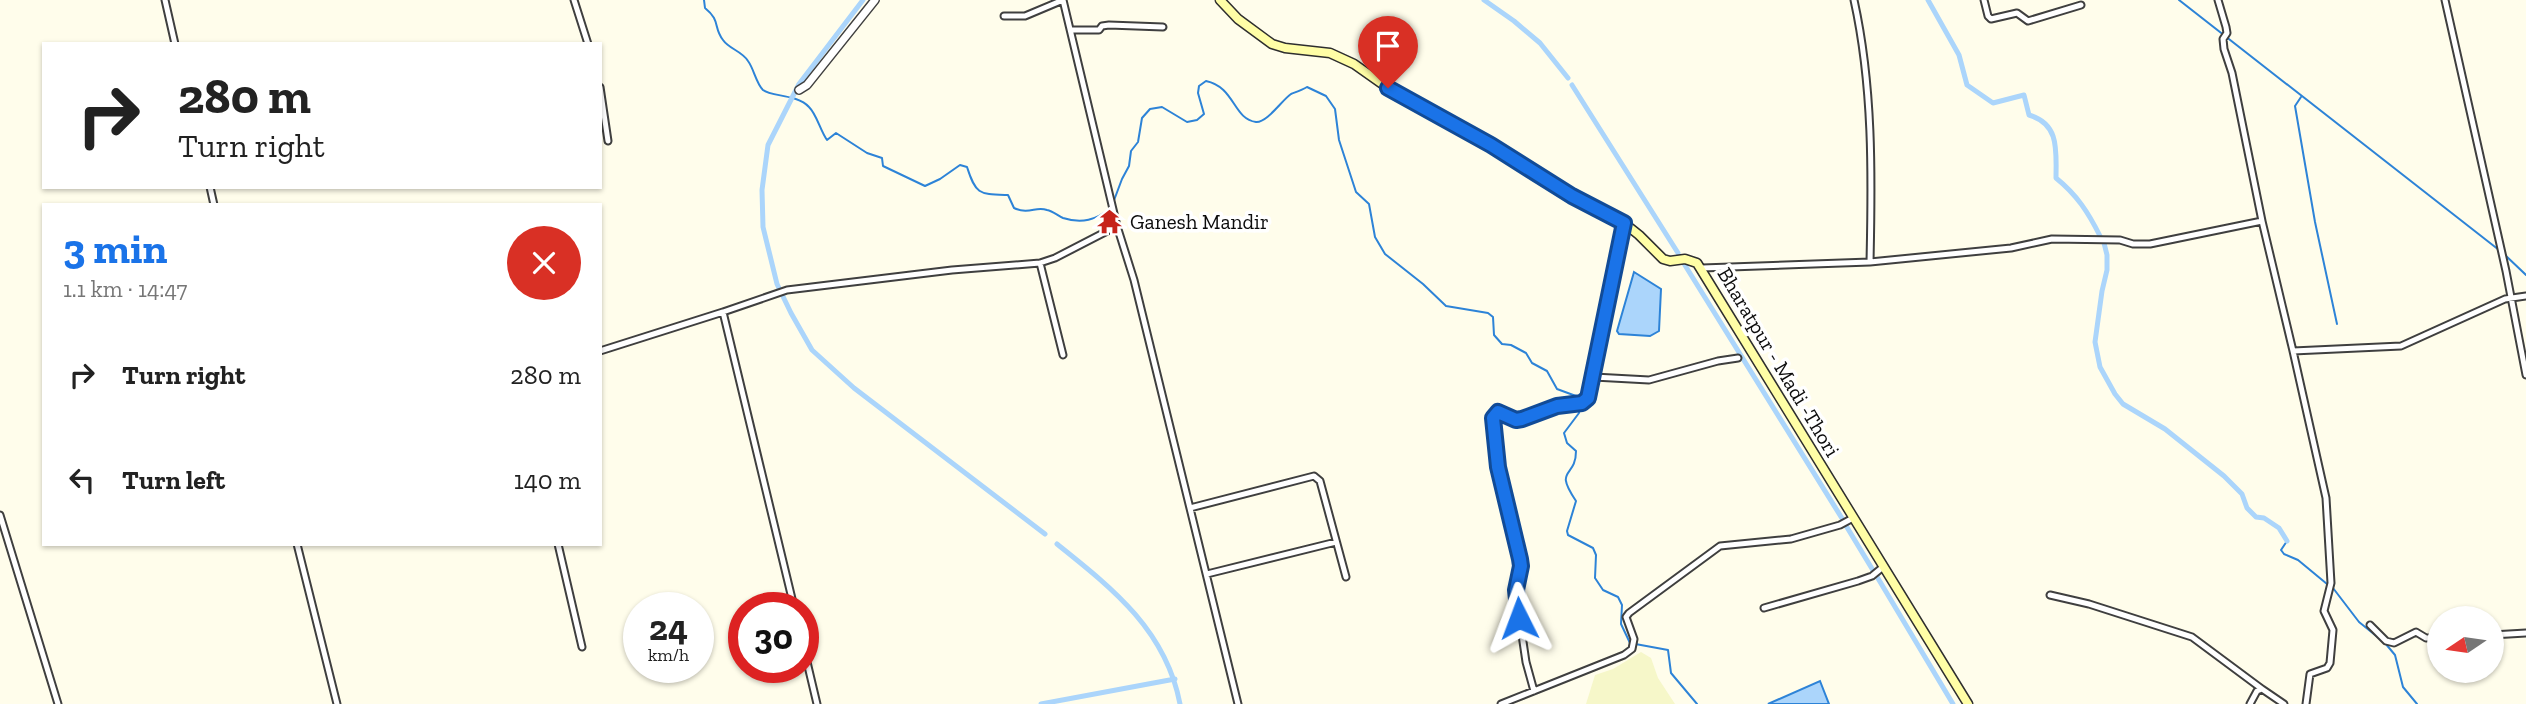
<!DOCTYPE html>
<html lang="en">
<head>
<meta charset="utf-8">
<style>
  body { margin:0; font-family:"Zilla Slab",serif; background:#f6f6f6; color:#222; height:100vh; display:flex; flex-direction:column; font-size:26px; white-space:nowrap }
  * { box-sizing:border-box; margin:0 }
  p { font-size:23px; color:#767676 }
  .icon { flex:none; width:38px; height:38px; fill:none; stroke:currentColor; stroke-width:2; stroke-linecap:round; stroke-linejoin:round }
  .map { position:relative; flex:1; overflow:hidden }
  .side { position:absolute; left:42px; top:203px; width:560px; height:343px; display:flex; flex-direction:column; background:#fff; border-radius:0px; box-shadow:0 2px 5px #0004 }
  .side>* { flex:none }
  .banner { position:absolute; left:42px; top:42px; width:560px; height:147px; border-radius:0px; box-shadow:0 2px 5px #0004; background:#fff; color:#222; overflow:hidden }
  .needle { width:46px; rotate:257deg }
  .tools { position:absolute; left:2427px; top:606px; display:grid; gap:14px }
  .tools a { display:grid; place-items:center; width:77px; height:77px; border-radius:50%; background:#fff; box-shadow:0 2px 5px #0004; font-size:35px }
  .speed { position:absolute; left:623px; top:592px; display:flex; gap:14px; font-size:35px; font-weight:700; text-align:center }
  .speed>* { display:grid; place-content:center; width:91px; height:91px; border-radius:50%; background:#fff; box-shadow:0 2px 5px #0004; line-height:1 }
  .speed small { font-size:18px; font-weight:400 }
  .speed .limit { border:10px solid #d22; background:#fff; color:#111 }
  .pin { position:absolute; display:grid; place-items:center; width:60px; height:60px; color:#fff; margin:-72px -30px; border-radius:50% 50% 50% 0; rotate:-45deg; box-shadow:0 0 7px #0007 }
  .pin .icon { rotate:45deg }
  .me { position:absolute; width:77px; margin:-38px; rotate:357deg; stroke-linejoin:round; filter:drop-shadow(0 0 5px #0008) }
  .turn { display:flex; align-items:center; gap:24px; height:147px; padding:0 21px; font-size:32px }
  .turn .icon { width:91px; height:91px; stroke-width:2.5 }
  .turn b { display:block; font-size:49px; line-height:60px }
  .round { display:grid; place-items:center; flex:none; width:74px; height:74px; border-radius:37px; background:#f6f6f6 }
  .summary { display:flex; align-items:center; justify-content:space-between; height:119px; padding:0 21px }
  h1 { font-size:42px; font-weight:800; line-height:52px; color:#1a73e8 }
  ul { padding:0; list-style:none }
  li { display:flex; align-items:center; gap:21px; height:105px; padding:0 21px }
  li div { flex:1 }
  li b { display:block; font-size:26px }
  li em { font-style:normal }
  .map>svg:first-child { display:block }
  .farmland { fill:#f6f7c9 }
  .water { fill:#abd5fb; stroke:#2d83d7; stroke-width:2 }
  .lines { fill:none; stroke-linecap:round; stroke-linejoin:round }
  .stream { stroke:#2d83d7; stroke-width:2 }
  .canal { stroke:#abd5fb; stroke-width:5 }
  .minor-casing { stroke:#3f3f3f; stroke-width:9 }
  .tertiary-casing { stroke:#3f3f3f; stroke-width:10 }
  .secondary-casing { stroke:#2e2e2e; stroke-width:11 }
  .minor { stroke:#fff; stroke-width:5 }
  .tertiary { stroke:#fff; stroke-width:7 }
  .secondary { stroke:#fffea6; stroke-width:8 }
  .route-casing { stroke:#114b97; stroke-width:18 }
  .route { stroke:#1a73e8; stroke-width:12 }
  .labels { text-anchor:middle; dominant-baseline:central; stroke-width:7; stroke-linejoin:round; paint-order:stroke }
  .poi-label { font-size:21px; fill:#0c0c0c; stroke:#fff; text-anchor:start }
  .street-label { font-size:21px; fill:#0c0c0c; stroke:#fff }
</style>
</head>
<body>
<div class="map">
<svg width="2526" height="704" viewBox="0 0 2526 704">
  <rect width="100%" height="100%" fill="#fffdeb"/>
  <path class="farmland" d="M 1641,652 L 1651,658 L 1658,678 L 1675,704 L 1586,704 L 1595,675 L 1613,669 Z"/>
  <path class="water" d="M 1634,272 L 1661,289 L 1659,331 L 1650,336 L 1619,334 L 1617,331 Z
    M 1820,681 L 1829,704 L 1768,704 Z"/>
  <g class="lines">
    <path class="stream" d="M 704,0 L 705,8 C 721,21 713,27 723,40 C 729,49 742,51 748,61 C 754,69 756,83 763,90 C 772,97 797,94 809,107 C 817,115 820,130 827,140 L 836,133 L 867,153 L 882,158 L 883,166 L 925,186 L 940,179 L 960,165 L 967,167 C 976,195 979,194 1008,195 L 1014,208 C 1030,215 1035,206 1047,210 C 1053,211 1058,216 1063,218 C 1082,224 1096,220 1111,208
      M 2179,0 L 2499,250
      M 2301,97 L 2295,106 L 2315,222 L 2337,324
      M 1113,203 L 1122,179 L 1129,166 L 1131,151 L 1138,142 L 1142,118 L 1150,109 L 1162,107 L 1187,122 L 1197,120 L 1204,114 L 1198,93 L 1199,86 L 1206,81 C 1235,87 1233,119 1256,122 C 1267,123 1282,100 1291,94 C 1296,92 1302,90 1307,87 L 1326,96 L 1335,109 L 1339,140 L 1356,192 L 1369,204 L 1375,237 L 1385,254 L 1423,284 L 1446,306 L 1488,313 L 1493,317 L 1494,335 L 1502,344 L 1511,345 L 1526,353 L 1532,363 L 1547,371 L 1557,389 L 1576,396 L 1579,400
      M 2504,254 L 2526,275
      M 1580,405 L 1579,413 L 1564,433 L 1567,443 L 1576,451 C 1576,479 1553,467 1576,501 L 1567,531 L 1568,535 L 1593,548 L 1596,555 L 1595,578 L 1603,590 L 1618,597 L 1622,605 L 1621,624 L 1630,643 L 1668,650 L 1671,673 L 1697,704
      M 2287,541 L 2281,550 L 2284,554 L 2298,560 L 2327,584
      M 2333,588 L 2359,622 L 2385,643 L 2395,655 L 2403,687 L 2417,704"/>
    <path class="canal" d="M 863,0 L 799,84 L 768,145 L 762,190 L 763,227 L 777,284 L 791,313 L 812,350 L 854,388 L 1045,534
      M 1484,0 L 1514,21 L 1540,43 L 1568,78
      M 1928,0 L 1959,55 L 1967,85 L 1993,103 L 2024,95 L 2029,115 C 2060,124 2056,151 2056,178 C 2077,195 2088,212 2100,236
      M 1572,85 L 1678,253
      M 2104,243 L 2107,255 L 2107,270 L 2102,291 L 2095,342 L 2100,367 L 2115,394 L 2123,404 L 2165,429 L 2224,476 L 2242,494 L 2247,508 L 2256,517 L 2264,518 L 2279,528 L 2287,541
      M 1683,262 L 1843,520
      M 1845,524 L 1874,572
      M 1057,544 C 1112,588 1166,630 1180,704
      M 1876,575 L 1953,704
      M 1041,704 L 1175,679"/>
    <defs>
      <path id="minor" d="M 165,0 L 175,44
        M 574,0 L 588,44
        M 1063,0 L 1117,226 L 1134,280 L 1238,704
        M 1854,0 C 1873,86 1872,175 1870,262
        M 1984,0 L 1988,16 L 1991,19 L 2017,13 L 2028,21 L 2081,5
        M 2445,0 L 2506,271 L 2526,375
        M 1004,16 L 1025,16 L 1063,0
        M 1071,30 L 1099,30 L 1102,26 L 1109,25 L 1163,27
        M 600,87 L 608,141
        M 210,187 L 214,205
        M 2262,221 L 2293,351 L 2401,346 L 2505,299 L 2526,296
        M 1624,223 L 1594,377 L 1649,380 L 1718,361 L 1738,358
        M 1040,263 L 1063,355
        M 1702,268 L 1870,262 L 2011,248 L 2052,239 L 2120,240 L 2133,244 L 2150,244 L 2262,221 L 2232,73 L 2224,49 L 2223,39 L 2227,33 L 2226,27 L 2218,0
        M 723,312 L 787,290 L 952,270 L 1040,263 L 1055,258 L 1117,226
        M 600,351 L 723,312 L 794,607
        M 2293,351 L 2326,498 L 2331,583 L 2324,611 L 2333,630 L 2330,663 L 2327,668 L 2310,674 L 2306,704
        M 1190,508 L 1314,476 L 1320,481 L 1346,577
        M 0,515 L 58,704
        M 297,544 L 337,704
        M 558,544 L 582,647
        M 1207,574 L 1336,542
        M 2050,595 L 2089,604 L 2192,637 L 2262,689
        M 1764,608 L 1858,581 L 1872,576 L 1883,567
        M 2370,625 L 2386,641 L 2394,643 L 2416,632 L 2426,638 L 2440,638
        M 2492,635 L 2526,633
        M 803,645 L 817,704
        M 1534,691 L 1526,662 L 1517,601 L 1520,559 L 1498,467 L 1493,418 L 1498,412 L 1516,420 L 1557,406 L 1582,403 L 1588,398 L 1594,377
        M 1501,704 L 1624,655 L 1632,649 L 1634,639 L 1626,617 L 1629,613 L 1720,546 L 1791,539 L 1840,525 L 1853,518
        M 2250,704 L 2257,691 L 2262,689 L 2284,704"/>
      <path id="tertiary" d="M 799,90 L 807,85 L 875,0"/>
      <path id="secondary" d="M 1220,0 L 1238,19 L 1272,44 L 1285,48 L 1330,53 L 1354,64 L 1388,88 L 1491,145 L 1572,196 L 1624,223 L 1639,235 L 1663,259 L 1670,261 L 1685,259 L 1697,263 L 1968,704"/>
    </defs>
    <use href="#minor" class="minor-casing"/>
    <use href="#tertiary" class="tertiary-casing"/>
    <use href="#secondary" class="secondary-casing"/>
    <use href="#minor" class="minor"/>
    <use href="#tertiary" class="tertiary"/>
    <use href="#secondary" class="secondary"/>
  </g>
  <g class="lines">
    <defs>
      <path id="route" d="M 1388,88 L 1491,145 L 1572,196 L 1624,223 L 1588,398 L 1582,403 L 1557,406 L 1522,419 L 1516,420 L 1498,412 L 1493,418 L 1498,467 L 1520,559 L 1521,566 L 1516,590 L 1519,618"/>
    </defs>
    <use href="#route" class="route-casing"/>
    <use href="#route" class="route"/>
  </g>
  <defs>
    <symbol id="temple-bare" viewBox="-9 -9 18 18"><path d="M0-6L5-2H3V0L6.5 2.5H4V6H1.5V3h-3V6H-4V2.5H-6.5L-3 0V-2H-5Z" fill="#c6231a" stroke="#fff" stroke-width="2.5" paint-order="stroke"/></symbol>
  </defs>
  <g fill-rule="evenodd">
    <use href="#temple-bare" x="1092" y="204" width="35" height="35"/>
  </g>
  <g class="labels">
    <g class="poi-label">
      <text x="1130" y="221">Ganesh Mandir</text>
    </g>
    <g class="street-label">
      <text transform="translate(1779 362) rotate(59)">Bharatpur - Madi -Thori</text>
    </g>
  </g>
</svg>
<div class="tools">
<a><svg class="needle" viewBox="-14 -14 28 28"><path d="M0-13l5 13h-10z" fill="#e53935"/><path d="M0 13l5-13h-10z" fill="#767676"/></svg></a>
</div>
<div class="speed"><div>24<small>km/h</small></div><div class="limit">30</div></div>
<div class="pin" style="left:1388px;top:88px;background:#d93025"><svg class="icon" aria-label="arrive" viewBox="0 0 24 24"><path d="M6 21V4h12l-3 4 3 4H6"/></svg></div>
<svg class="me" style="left:1519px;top:618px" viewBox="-20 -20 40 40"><path d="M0-17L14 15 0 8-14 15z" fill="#1a73e8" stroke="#fff" stroke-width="4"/></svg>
<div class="banner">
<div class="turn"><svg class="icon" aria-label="right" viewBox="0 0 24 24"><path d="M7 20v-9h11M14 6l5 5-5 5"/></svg><div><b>280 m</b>Turn right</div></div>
</div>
<section class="side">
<div class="summary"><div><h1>3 min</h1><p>1.1 km · 14:47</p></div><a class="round" style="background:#d93025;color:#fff"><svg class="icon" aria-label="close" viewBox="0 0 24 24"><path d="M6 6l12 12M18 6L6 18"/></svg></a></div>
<ul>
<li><svg class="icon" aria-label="right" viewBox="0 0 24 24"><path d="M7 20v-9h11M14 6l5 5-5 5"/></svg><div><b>Turn right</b></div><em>280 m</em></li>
<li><svg class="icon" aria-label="left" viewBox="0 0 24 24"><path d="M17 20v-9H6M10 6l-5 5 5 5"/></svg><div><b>Turn left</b></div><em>140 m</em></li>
</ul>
</section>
</div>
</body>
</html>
